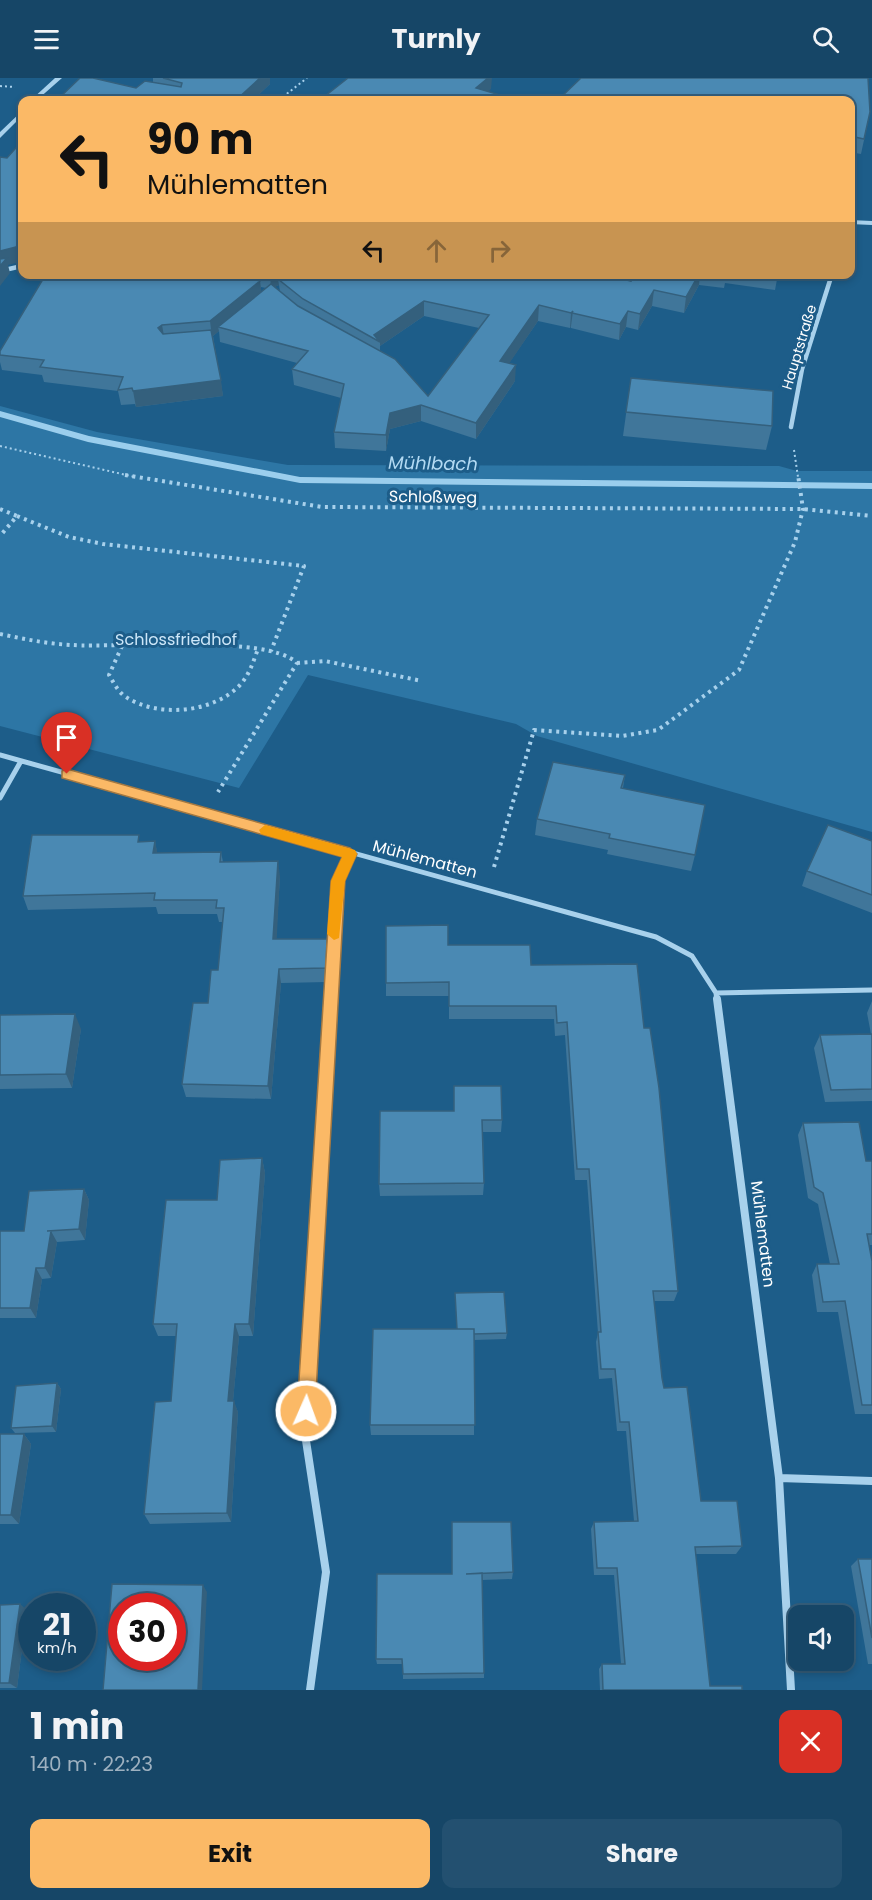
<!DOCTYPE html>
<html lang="en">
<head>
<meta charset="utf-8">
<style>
  body { margin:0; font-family:Poppins,sans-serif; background:#235070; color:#f1f3f6; height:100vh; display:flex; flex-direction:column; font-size:22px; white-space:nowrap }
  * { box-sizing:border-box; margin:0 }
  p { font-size:20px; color:#9eb1c0 }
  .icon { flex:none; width:33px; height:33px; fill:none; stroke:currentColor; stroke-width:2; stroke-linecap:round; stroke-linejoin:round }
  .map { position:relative; height:1612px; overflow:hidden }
  .drawer { display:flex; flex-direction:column; background:#164667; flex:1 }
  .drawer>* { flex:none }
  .guide { position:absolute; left:18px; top:18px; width:837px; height:183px; border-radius:12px; box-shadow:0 3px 9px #0003,0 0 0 2px #355e7b; background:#fbb966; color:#111; overflow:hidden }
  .controls { position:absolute; left:788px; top:1527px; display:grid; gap:12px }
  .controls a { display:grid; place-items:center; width:66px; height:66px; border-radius:12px; background:#164667; box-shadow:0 3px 9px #0003,0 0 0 2px #355e7b; font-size:30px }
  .speed { position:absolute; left:18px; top:1515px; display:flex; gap:12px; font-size:30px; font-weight:700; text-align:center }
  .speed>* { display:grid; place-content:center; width:78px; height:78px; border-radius:50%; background:#164667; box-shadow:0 3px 9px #0003,0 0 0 2px #355e7b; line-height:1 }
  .speed small { font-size:15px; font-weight:400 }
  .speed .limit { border:9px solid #d22; background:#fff; color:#111 }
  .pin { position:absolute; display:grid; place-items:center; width:51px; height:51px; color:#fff; margin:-62px -26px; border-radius:50% 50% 50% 0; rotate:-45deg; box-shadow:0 0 6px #0007 }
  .pin .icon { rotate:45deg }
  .me { position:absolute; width:66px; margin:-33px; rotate:2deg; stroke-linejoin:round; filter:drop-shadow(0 0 4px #0008) }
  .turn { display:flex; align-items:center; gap:21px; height:126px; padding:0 30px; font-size:27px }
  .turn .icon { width:78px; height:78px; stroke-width:2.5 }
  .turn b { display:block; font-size:42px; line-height:51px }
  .lanes { display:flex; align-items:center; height:57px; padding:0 30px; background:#0003; justify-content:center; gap:30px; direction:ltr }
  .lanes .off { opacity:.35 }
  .round { display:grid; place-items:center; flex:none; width:63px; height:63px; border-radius:12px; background:#235070 }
  .head { display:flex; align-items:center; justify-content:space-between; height:102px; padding:0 30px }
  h1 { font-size:36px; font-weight:700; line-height:45px }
  .button { display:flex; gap:12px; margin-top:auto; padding:12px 30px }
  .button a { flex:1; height:69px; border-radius:12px; background:#fbb966; color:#111; font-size:24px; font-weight:700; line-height:69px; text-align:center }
  .button a+a { background:#235070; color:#f1f3f6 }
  header { display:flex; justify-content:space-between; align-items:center; height:78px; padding:0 30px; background:#164667; font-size:27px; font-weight:700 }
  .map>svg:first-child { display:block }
  .green { fill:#2d76a5 }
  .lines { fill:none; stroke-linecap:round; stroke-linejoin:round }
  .stream { fill:#9bceed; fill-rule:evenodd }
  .path-far1 { stroke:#a8d1ec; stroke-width:2; stroke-dasharray:2 3; stroke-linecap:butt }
  .path { stroke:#a8d1ec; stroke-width:4; stroke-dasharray:3 4.5; stroke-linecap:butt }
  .minor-far2 { stroke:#a8d1ec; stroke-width:4.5 }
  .minor-far1 { stroke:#a8d1ec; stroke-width:5 }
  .minor { stroke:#a8d1ec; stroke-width:8 }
  .tertiary { fill:#a8d1ec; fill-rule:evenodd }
  .wall { fill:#40769a; fill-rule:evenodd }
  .shaded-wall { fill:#34607d }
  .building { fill:#4a89b3; stroke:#34607d; stroke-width:1.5; fill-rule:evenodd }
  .route { fill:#fbb966; stroke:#a37842; stroke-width:1.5 }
  .slow { fill:#f59e0b }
  .labels { text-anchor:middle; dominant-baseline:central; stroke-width:6; stroke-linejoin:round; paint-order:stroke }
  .far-street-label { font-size:14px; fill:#fff; stroke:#1d5d89 }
  .street-label { font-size:16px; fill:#fff; stroke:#1d5d89 }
  .park-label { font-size:16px; fill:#cde7f9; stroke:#1d5d89 }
  .water-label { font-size:18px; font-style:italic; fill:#b3daf3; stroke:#1d5d89 }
</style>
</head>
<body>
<header><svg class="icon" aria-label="menu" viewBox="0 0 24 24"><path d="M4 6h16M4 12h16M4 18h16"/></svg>Turnly<svg class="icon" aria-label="search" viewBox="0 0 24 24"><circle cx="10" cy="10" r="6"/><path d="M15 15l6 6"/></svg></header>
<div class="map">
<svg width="872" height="1612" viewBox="0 0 872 1612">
  <rect width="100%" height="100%" fill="#1d5d89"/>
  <path class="green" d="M 0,328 L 97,354 L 288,387 L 779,388 L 797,393 L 872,393 L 872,754 L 537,658 L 516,646 L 308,597 L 239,710 L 0,648 Z"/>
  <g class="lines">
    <path class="stream" d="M 0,333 L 89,358 L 300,399 L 872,405 L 872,411 L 300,405 L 88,364 L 0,339 Z"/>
    <path class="path-far1" d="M 0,8 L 15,9
      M 279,22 L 307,0
      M 0,368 L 135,399
      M 794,372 L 798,399"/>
    <path class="path" d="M 125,397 L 322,429 L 803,431 L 872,438
      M 0,431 L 17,438 L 0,458
      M 17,438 L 69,459 L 103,466 L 304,488 L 271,573
      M 0,556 C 24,561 48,566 72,567 C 117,570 268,556 297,585 L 218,714
      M 122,568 L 109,597 C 114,605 118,614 126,619 C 158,640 212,635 239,608 C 249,598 253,584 258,571
      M 297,585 L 325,583 L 422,603
      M 494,789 L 534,652 L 622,658 L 658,652 L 739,592 L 795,464 L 803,431 L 798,397"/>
    <path class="minor-far2" d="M 0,193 L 22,188
      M 791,349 L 802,291 L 832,196"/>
    <path class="minor-far1" d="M 0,677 L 656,859 L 692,878 L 716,915 L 717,923
      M 0,720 L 21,683
      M 716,915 L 872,912
      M 331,923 L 338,803 L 350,776"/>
    <path class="minor" d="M 717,921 L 779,1400 L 791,1612
      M 779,1400 L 872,1403
      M 310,1612 L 326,1494 L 305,1356 L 331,921"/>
    <path class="tertiary" d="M 55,0 L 62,0 L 37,22 L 31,22 Z
      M 22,33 L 22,38 L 0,60 L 0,54 Z
      M 850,142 L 872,143 L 872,147 L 850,146 Z"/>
  </g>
  <path class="wall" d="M 153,0 L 270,0 L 270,6 L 253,22 L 136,10 L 153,4 Z
    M 850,22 L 870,34 L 861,76 L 850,74 Z
    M 46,196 L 602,196 L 631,203 L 633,196 L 778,196 L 775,212 L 725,205 L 724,210 L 699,207 L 684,235 L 652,228 L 638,252 L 626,249 L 619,262 L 571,250 L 571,248 L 570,250 L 538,243 L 509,285 L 515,303 L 476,361 L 421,343 L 390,351 L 386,373 L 335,370 L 334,354 L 341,320 L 294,307 L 292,291 L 297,285 L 220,264 L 219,253 L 213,258 L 223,318 L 136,329 L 135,326 L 121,327 L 118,313 L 44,304 L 42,297 L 2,292 L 0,284 L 0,273 ZM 279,207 L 280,214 L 274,209 ZM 261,209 L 266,210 L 261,214 ZM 424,238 L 479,250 L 428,318 L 380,273 L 380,268 Z
    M 778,196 L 791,196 L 791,198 Z
    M 631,300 L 772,348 L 766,372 L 623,358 Z
    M 625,697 L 623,710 L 695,777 L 691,793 L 607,776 L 608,772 L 535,757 L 537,741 Z
    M 155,763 L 157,775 L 221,774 L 223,784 L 280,798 L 276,861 L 329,875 L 327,904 L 281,905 L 271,1021 L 186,1019 L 182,1006 L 218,892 L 223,844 L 219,844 L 217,836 L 158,836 L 156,829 L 28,832 L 23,818 L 140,764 Z
    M 872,763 L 872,835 L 802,808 L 807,793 Z
    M 448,867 L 531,887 L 644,950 L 678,1213 L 674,1223 L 654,1223 L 662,1300 L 664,1310 L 701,1423 L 742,1468 L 736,1476 L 695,1476 L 710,1608 L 742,1612 L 600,1612 L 599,1591 L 602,1586 L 621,1586 L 614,1497 L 594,1497 L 591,1451 L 594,1444 L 634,1443 L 626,1353 L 617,1353 L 612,1300 L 599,1301 L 596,1264 L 598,1255 L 587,1102 L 575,1102 L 565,957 L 555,958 L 554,941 L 449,941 L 449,918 L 386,918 L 386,905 Z
    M 872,923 L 872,1023 L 825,1024 L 814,970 L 820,957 L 871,956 L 867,935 Z
    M 0,937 L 81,951 L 72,1010 L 0,1011 Z
    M 454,1008 L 502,1042 L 501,1054 L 483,1054 L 484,1105 L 483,1117 L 380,1118 L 379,1106 L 454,1033 Z
    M 803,1045 L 866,1083 L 872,1083 L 872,1167 L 869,1167 L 872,1183 L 872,1336 L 855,1336 L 838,1234 L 817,1234 L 812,1197 L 817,1186 L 830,1186 L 818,1126 L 808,1120 L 798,1057 Z
    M 262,1080 L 265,1095 L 253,1258 L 239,1258 L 233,1323 L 238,1334 L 231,1444 L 150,1446 L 144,1436 L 171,1323 L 176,1258 L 158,1258 L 153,1246 L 217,1122 Z
    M 84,1111 L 89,1122 L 85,1162 L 57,1164 L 51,1200 L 42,1201 L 36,1240 L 0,1240 L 0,1153 L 24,1153 Z
    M 373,1251 L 507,1255 L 506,1261 L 474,1262 L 474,1357 L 371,1357 L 370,1347 Z
    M 57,1305 L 61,1311 L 56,1354 L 15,1355 L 11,1350 Z
    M 0,1356 L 24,1356 L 31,1366 L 19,1446 L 0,1446 Z
    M 858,1481 L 872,1481 L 872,1586 L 868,1586 L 851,1488 Z
    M 513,1494 L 512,1501 L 482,1502 L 484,1595 L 484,1600 L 403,1601 L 403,1586 L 377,1586 L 376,1581 L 452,1496 Z
    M 0,1527 L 27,1532 L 17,1610 L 0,1610 Z"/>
  <path class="shaded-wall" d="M 259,0 L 270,0 L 270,6 L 253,22 L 236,22 Z
    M 488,0 L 492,0 L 491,11 L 478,22 L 476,10 Z
    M 22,160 L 22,180 L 20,184 L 8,187 L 10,195 L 0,208 L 0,173 Z
    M 270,196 L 298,196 L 278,201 L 279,207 L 271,211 Z
    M 699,196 L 700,196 L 699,207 L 684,235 L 686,219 Z
    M 260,203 L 262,218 L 218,249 L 219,253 L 212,259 L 210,243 Z
    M 654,212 L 652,228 L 638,252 L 640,236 Z
    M 424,223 L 424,238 L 380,268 L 380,264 L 374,257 Z
    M 539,227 L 538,243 L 500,299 L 500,283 Z
    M 573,233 L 571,248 L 570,250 L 571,235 Z
    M 628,233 L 626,249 L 619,262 L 620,246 Z
    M 162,247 L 165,263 L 158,250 Z
    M 516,287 L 515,303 L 476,361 L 476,345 Z
    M 221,302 L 223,318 L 136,329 L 133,313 Z
    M 421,327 L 421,343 L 390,351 L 386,373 L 386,357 L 390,335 Z
    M 155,763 L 158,778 L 153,775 Z
    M 278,783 L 280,798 L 276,875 L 273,861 Z
    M 327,861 L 329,875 L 327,904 L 326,890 Z
    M 279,891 L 281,905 L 271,1021 L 268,1008 Z
    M 75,936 L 81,951 L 72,1010 L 66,996 Z
    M 262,1080 L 265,1095 L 253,1258 L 249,1246 Z
    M 84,1111 L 89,1122 L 85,1162 L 79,1151 Z
    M 51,1153 L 57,1164 L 51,1200 L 45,1190 Z
    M 36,1190 L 42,1201 L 36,1240 L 30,1230 Z
    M 235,1246 L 239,1258 L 232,1334 L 228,1323 Z
    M 57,1305 L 61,1311 L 56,1354 L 52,1348 Z
    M 234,1323 L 238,1334 L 231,1444 L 227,1435 Z
    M 24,1356 L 31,1366 L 19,1446 L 11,1437 Z
    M 203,1507 L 207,1514 L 202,1612 L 198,1612 Z
    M 20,1526 L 27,1532 L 17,1610 L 9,1605 Z"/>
  <path class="building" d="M 80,0 L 93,0 L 136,10 L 145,3 L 181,9 L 182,5 L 163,0 L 260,0 L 236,22 L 57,22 Z
    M 348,0 L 488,0 L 476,10 L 517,22 L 320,22 Z
    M 581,0 L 868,0 L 870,34 L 864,61 L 850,58 L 850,22 L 558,22 Z
    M 22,63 L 22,160 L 16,169 L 0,173 L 0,79 L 7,80 Z
    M 7,180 L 0,188 L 0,181 Z
    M 46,196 L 230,196 L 260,203 L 210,243 L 162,247 L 158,250 L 163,256 L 211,252 L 221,302 L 133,313 L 132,310 L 118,312 L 123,299 L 40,289 L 44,282 L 0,277 L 0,273 Z
    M 287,196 L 602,196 L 631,203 L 633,196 L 699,196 L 686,219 L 654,212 L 640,236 L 628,233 L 620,246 L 572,235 L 573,233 L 571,235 L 539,227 L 500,283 L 516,287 L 476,345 L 421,327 L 390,335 L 386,357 L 334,354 L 344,306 L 292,291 L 308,273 L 218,249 L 271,206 L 298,228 L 395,281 L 428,318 L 489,237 L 424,223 L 374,257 L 380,264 L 303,221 L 278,201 Z
    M 631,300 L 773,313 L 772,348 L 626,334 Z
    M 553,684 L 625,697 L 621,710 L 705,727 L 695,777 L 609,760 L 610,756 L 537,741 Z
    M 828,747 L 872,763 L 872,817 L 807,793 Z
    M 32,757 L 139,757 L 138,764 L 155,763 L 153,775 L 221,774 L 220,784 L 278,783 L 273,861 L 327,861 L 326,890 L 279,891 L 268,1008 L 182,1006 L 193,925 L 208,925 L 211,892 L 218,892 L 224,830 L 216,830 L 217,822 L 154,822 L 155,815 L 23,818 Z
    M 448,847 L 448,867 L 530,867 L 531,887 L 637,886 L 644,950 L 650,950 L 659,1010 L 678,1213 L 653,1213 L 662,1300 L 664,1310 L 687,1309 L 701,1423 L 737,1423 L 742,1468 L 695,1469 L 710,1608 L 742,1608 L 742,1612 L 603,1612 L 602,1586 L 625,1586 L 617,1490 L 597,1490 L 594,1444 L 638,1443 L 629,1344 L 620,1344 L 615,1291 L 601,1291 L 598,1254 L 601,1254 L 589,1091 L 577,1091 L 567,944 L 557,945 L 556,928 L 449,928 L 449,904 L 386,905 L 386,848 Z
    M 75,936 L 66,996 L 0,997 L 0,937 Z
    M 872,956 L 872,1011 L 831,1012 L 820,957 Z
    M 454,1008 L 501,1008 L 502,1042 L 482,1042 L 484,1105 L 379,1106 L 380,1033 L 454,1033 Z
    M 859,1044 L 866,1083 L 872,1083 L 872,1156 L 867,1156 L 872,1183 L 872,1327 L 862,1327 L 845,1223 L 823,1224 L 817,1186 L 839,1186 L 823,1115 L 814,1109 L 803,1045 Z
    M 262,1080 L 249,1246 L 235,1246 L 228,1323 L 234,1323 L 227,1435 L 144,1436 L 155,1324 L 171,1323 L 177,1246 L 153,1246 L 166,1122 L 217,1122 L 220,1082 Z
    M 84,1111 L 79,1151 L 47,1153 L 51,1153 L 45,1190 L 36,1190 L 30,1230 L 0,1230 L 0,1153 L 24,1153 L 29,1113 Z
    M 504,1214 L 507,1255 L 474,1256 L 474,1251 L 457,1251 L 455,1215 Z
    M 373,1251 L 474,1251 L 475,1347 L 370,1347 Z
    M 57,1305 L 52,1348 L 11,1350 L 16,1308 Z
    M 0,1356 L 24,1356 L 11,1437 L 0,1437 Z
    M 452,1444 L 511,1444 L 513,1494 L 466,1496 L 482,1495 L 484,1595 L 403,1596 L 402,1581 L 376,1581 L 377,1496 L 452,1496 Z
    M 858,1481 L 872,1481 L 872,1560 Z
    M 112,1506 L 203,1507 L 198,1612 L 103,1612 ZM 122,1528 L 172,1528 L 172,1580 L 122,1580 Z
    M 20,1526 L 9,1605 L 0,1605 L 0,1527 Z"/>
  <path class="route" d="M 67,691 L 350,770 L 357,776 L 345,803 L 315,1333 L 312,1339 L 306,1342 L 300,1339 L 297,1333 L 331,803 L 342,779 L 62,700 L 62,693 Z"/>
  <path class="slow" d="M 265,747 L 355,772 L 357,776 L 345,803 L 339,860 L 334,862 L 327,856 L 331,803 L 342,779 L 261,756 L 259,752 Z"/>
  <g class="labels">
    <g class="far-street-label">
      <text transform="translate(799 269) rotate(-73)">Hauptstraße</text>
    </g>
    <g class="street-label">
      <text transform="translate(433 419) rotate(1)">Schloßweg</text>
      <text transform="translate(425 781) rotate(15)">Mühlematten</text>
      <text transform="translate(763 1156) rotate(83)">Mühlematten</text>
    </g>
    <g class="park-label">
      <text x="176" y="561">Schlossfriedhof</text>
    </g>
    <g class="water-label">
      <text transform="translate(433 385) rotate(1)">Mühlbach</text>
    </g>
  </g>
</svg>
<div class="controls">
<a><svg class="icon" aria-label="sound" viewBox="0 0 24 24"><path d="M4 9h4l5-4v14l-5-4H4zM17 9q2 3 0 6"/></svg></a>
</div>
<div class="speed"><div>21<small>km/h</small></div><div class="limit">30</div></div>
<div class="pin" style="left:67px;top:696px;background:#d93025"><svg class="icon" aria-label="arrive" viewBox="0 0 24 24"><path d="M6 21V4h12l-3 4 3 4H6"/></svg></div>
<svg class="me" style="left:306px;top:1333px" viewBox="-20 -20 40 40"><circle r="17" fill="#fbb966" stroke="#fff" stroke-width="3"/><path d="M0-11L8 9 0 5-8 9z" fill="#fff"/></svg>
<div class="guide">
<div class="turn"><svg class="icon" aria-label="left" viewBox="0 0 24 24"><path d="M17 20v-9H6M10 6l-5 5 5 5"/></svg><div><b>90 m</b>Mühlematten</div></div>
<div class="lanes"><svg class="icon" aria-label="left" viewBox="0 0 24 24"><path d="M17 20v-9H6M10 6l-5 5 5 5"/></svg><svg class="icon off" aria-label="ahead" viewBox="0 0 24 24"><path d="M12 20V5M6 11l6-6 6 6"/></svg><svg class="icon off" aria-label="right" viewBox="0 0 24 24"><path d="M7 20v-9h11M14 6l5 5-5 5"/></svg></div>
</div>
</div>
<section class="drawer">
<div class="head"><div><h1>1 min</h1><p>140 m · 22:23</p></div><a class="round" style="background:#d93025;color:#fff"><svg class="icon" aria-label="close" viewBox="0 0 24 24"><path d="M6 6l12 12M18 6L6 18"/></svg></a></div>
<div class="button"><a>Exit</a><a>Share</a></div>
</section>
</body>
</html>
